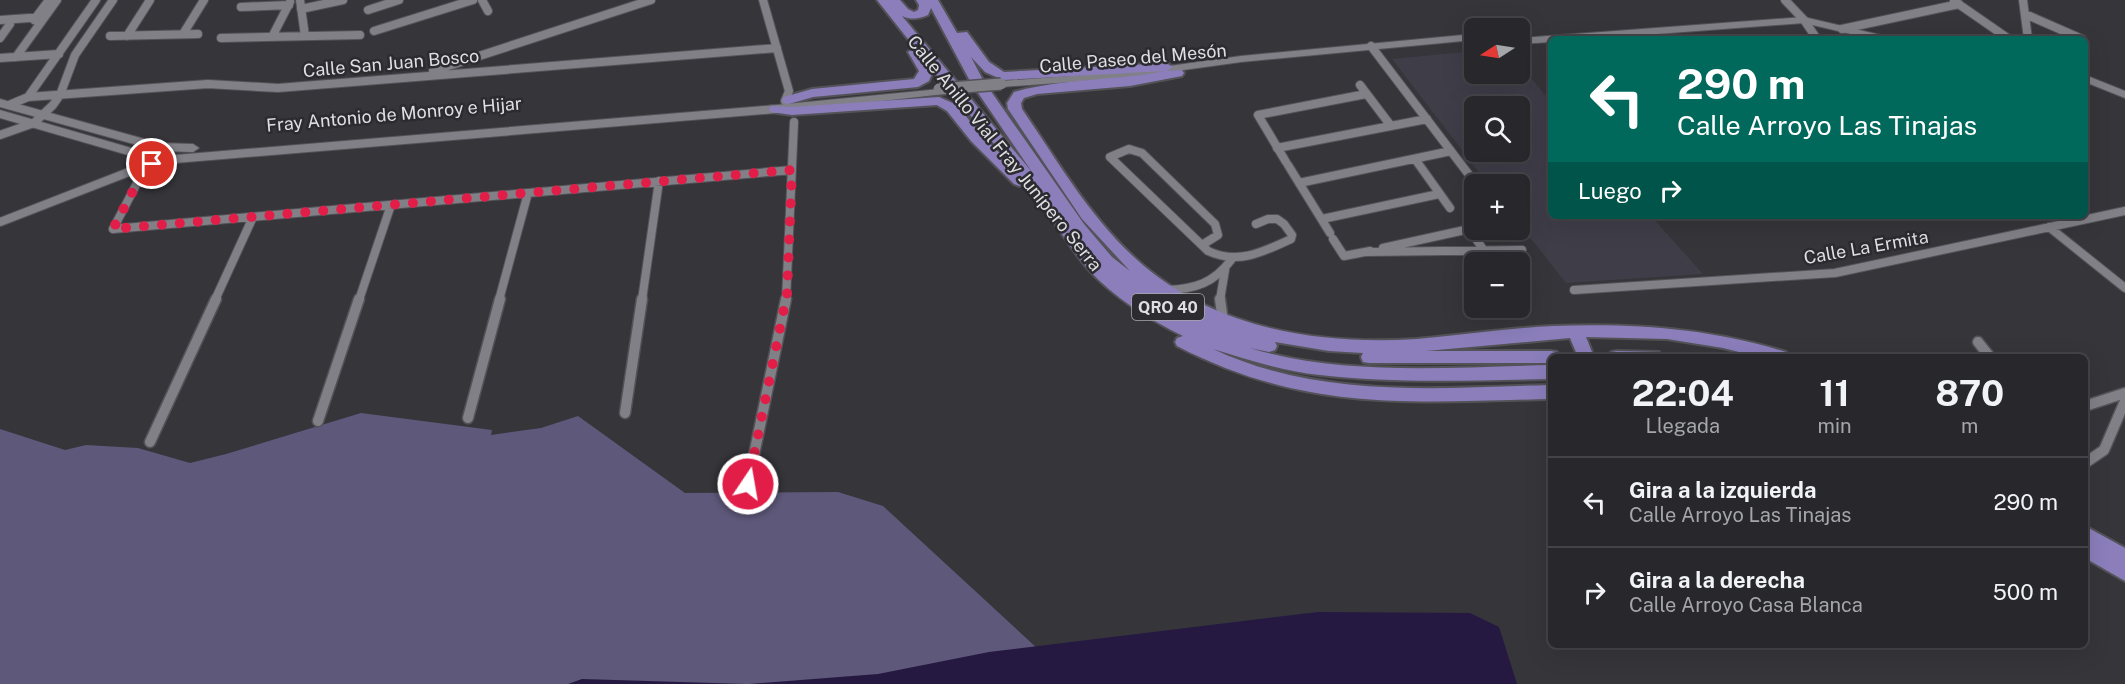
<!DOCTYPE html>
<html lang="es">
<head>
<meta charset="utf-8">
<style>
  body { margin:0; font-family:"Public Sans",sans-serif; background:#343438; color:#f1f3f6; height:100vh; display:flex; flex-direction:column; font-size:22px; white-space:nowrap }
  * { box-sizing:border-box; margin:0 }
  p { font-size:20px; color:#a5a6a9 }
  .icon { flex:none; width:33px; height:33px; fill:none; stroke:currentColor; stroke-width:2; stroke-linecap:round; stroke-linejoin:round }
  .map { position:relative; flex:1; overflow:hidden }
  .drawer { position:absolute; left:1548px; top:354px; width:540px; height:294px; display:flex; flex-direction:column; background:#28282c; border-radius:9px; box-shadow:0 6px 24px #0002,0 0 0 2px #444448 }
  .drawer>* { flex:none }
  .top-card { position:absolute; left:1548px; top:36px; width:540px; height:183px; border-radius:9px; box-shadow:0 6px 24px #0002,0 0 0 2px #444448; background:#00695c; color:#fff; overflow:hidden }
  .needle { width:39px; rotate:258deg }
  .tools { position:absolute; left:1464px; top:18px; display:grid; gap:12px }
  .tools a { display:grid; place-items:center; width:66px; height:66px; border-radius:9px; background:#28282c; box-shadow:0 6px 24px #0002,0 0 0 2px #444448; font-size:30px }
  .pin { position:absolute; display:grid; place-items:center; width:51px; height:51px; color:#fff; margin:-26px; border:3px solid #fff; border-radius:50%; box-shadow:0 2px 6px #0007 }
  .me { position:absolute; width:66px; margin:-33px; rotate:12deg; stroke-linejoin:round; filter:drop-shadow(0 0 4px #0008) }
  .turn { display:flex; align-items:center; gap:21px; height:126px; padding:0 30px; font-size:27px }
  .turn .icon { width:78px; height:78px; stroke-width:2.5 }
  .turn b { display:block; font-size:42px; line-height:51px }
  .then { display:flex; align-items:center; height:57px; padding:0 30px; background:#0003; gap:12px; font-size:22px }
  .eta { display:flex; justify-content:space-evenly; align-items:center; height:102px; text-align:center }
  .eta b { font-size:36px; font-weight:700; line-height:42px }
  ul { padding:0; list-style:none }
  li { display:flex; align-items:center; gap:18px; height:90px; padding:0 30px; border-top:2px solid #444448 }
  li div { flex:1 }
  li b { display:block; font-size:22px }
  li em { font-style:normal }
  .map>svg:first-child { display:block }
  .built { fill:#3f3d48; fill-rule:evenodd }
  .green { fill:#5e587a }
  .water { fill:#251942 }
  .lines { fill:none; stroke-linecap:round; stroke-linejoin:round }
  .street-far1-casing { stroke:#535257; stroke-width:10 }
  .street-casing { stroke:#535257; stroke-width:13 }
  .secondary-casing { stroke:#535257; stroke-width:2 }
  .highway-casing { stroke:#535257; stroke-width:4 }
  .street-far1 { stroke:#818087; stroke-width:8 }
  .street { stroke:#818087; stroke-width:10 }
  .secondary { fill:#818087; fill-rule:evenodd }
  .highway { fill:#8b7ebb; fill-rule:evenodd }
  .secondary-bridge-casing { stroke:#535257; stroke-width:14; stroke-linecap:butt }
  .secondary-bridge { stroke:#818087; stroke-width:11 }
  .route { stroke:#e11d48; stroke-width:10; stroke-dasharray:0 18 }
  .labels { text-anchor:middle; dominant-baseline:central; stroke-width:5; stroke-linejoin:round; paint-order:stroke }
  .shield { fill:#2b2b30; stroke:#a9a8ad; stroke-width:1.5 }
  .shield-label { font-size:16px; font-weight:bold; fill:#dfdee2 }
  .street-label { font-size:18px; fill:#dfdee2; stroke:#2b2b30 }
</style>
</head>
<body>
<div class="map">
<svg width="2125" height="684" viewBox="0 0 2125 684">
  <rect width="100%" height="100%" fill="#36353a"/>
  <path class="built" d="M 1474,51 L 1474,74 L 1520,74 L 1520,65 L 1551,102 L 1551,216 L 1651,216 L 1703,274 L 1566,283 L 1520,225 L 1520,184 L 1488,184 L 1392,59 ZM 1474,106 L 1520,106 L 1520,152 L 1474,152 Z"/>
  <path class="green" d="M 361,413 L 492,430 L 491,435 L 541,428 L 578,416 L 685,493 L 838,492 L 883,506 L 1076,684 L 0,684 L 0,429 L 65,450 L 86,445 L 138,448 L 190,463 L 226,454 Z"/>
  <path class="water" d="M 1318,612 L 1470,613 L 1499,627 L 1517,684 L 749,684 L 878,674 L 989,652 Z
    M 582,679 L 746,684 L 568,684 Z"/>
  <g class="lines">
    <defs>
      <path id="street-far1" d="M 300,0 L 305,36
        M 482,0 L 488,11
        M 763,0 L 789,91 L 785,101
        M 1785,0 L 1804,20 L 1817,39
        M 2023,0 L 2028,39
        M 1954,1 L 2009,39
        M 241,7 L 289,5
        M 301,9 L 343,0
        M 368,10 L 399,0
        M 2025,14 L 2082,39
        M 0,20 L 44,17
        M 34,20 L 49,0
        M 1842,29 L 1959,4
        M 374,31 L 473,0
        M 183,34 L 204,0
        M 110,36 L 198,34
        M 127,36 L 150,0
        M 272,37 L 290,2
        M 0,38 L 10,24
        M 221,38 L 360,35
        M 1371,46 L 1476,184
        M 16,57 L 57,0
        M 0,58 L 59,54
        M 433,71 L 651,0
        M 1360,85 L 1391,126
        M 28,97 L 96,0
        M 9,105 L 28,97 L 208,84 L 278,88 L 777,48
        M 0,135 L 34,123 L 53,105 L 60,95 L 75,55 L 113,0
        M 1277,148 L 1427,119
        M 1415,159 L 1450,208
        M 1286,162 L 1258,115 L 1366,94
        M 1288,165 L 1330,233
        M 1299,183 L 1451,151
        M 1322,219 L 1439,194
        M 0,222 L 134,170 L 159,147
        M 2049,227 L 2125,288
        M 113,229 L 792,170
        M 113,229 L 145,168 L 159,158
        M 1469,229 L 1485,252
        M 1333,239 L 1344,256 L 1370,251
        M 1202,245 L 1218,235 L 1215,224 L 1142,153 L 1129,149 L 1110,157 L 1208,251 C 1238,265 1263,252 1291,239 L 1292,235 L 1284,224 L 1277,219 L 1268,219 L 1256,224
        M 1383,248 L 1474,228
        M 1365,252 L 1522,250
        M 1167,290 C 1195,289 1214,283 1231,260
        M 1574,290 L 1835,273 L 2125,211
        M 215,300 L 253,217
        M 359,300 L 391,205
        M 499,300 L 528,193
        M 642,300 L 659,181
        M 786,300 L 794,122
        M 1220,300 L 1225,270"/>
      <path id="street" d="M 1220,299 L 1223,321
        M 1978,342 L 1990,357
        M 2085,406 L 2125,393
        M 625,413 L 642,299
        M 468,418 L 500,299
        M 318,421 L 359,299
        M 150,442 L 216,299
        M 2085,463 L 2104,450 L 2125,401
        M 748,484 L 786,299"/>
      <path id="secondary" d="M 1804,17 L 1889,37 L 1890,39 L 1872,39 L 1804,23 L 1590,39 L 1551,39 L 1551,42 L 1520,44 L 1520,38 Z
        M 1474,34 L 1474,40 L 1241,62 L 1126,78 L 1001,87 L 996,84 L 1001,81 L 1126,72 L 1241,56 Z
        M 2085,75 L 2125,91 L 2125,98 L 2085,82 Z
        M 940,89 L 944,90 L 944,94 L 776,113 L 175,163 L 152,162 L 0,118 L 0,110 L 152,154 L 175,155 L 776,105 Z
        M 0,99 L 159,143 L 193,144 L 199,148 L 193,152 L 159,151 L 0,107 Z"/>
      <path id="highway" d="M 877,0 L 900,0 L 908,9 L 914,12 L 918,10 L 919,5 L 916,0 L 938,0 L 957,33 L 967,32 L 989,62 L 1004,72 L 1166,63 L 1173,67 L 1167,71 L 1182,70 L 1184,73 L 1182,76 L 1130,86 L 1037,94 L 1024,98 L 1021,103 L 1022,109 C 1059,163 1093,223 1144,266 C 1220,330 1321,345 1417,339 C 1463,335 1508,328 1553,326 C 1633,323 1709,328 1786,352 L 1788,357 L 1759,357 L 1723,348 L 1667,339 L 1586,337 L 1594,357 L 1578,357 L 1570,338 L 1426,351 L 1551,351 L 1557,352 L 1559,357 L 1551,357 L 1551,363 L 1369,363 L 1363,362 L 1361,357 L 1363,353 L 1329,351 L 1275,342 L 1277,346 L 1275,350 L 1269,352 L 1250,348 C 1343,377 1454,367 1551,365 L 1551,379 C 1474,380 1397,384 1320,375 C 1283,371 1248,360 1213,349 C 1320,399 1437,388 1551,385 L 1551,399 C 1411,402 1307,413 1177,346 L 1175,342 L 1177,338 L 1183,336 C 1149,319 1114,298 1088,269 C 1065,242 1048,210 1025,183 L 1019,186 L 1014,184 L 971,141 L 947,111 L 937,105 L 792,115 L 771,112 L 769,109 L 771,106 L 792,107 L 939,97 L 957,105 L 981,135 L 1010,163 L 930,67 L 933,71 L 929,81 L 918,87 L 813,97 L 789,104 L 784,103 L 782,100 L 784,97 L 812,89 L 914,79 L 919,71 L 908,52 L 915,48 ZM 931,8 L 970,81 L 1032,172 L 902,16 C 911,20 919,19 928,15 ZM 971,57 L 985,72 L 1003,80 L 1165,71 C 1115,81 1063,78 1014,92 L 1007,103 L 1008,109 L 1082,219 L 1130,271 L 1112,257 L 1084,224 L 983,80 Z
        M 1617,351 L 1659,352 L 1661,357 L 1609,357 L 1611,352 Z
        M 2085,526 L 2125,548 L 2125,581 L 2085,558 Z"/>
    </defs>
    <use href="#street-far1" class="street-far1-casing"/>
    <use href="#street" class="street-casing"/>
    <use href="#secondary" class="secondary-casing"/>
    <use href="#highway" class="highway-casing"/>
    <use href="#street-far1" class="street-far1"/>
    <use href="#street" class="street"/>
    <use href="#secondary" class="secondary"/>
    <use href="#highway" class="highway"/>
    <defs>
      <path id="secondary-bridge" d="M 939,89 L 1001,84"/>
    </defs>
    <use href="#secondary-bridge" class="secondary-bridge-casing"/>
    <use href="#secondary-bridge" class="secondary-bridge"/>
  </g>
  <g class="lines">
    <path class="route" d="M 152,164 L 145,168 L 113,229 L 792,170 L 787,294 L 748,484"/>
  </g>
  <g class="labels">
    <rect class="shield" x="1132" y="294" width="72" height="26" rx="4.5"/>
    <g class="shield-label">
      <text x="1168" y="307">QRO 40</text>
    </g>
    <g class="street-label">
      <text transform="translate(1133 58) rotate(-5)">Calle Paseo del Mesón</text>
      <text transform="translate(391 63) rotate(-5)">Calle San Juan Bosco</text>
      <text transform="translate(394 114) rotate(-5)">Fray Antonio de Monroy e Hijar</text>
      <text transform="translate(1005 153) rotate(51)">Calle Anillo Vial Fray Junípero Serra</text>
      <text transform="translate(1866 247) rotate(-10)">Calle La Ermita</text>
    </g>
  </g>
</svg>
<div class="tools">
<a><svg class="needle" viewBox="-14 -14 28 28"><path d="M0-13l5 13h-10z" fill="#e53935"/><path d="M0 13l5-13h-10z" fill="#a5a6a9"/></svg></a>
<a><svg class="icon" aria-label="search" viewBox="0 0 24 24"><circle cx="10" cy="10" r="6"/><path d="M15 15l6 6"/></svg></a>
<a>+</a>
<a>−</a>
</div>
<div class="pin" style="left:152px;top:164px;background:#d93025"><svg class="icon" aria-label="arrive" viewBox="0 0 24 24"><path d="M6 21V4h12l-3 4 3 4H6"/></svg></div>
<svg class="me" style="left:748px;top:484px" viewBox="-20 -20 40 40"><circle r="17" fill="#e11d48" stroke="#fff" stroke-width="3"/><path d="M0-11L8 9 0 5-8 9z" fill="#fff"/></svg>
<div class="top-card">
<div class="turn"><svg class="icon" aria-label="left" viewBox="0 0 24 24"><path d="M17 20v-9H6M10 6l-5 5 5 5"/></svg><div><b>290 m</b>Calle Arroyo Las Tinajas</div></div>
<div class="then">Luego<svg class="icon" aria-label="right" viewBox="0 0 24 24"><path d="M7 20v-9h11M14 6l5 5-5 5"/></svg></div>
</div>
<section class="drawer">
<div class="eta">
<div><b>22:04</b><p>Llegada</p></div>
<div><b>11</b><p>min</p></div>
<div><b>870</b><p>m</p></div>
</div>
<ul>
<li><svg class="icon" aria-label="left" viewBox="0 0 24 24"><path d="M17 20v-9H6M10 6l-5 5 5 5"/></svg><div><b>Gira a la izquierda</b><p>Calle Arroyo Las Tinajas</p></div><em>290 m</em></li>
<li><svg class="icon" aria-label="right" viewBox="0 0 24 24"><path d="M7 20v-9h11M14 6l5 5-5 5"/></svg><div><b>Gira a la derecha</b><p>Calle Arroyo Casa Blanca</p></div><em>500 m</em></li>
</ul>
</section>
</div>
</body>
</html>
